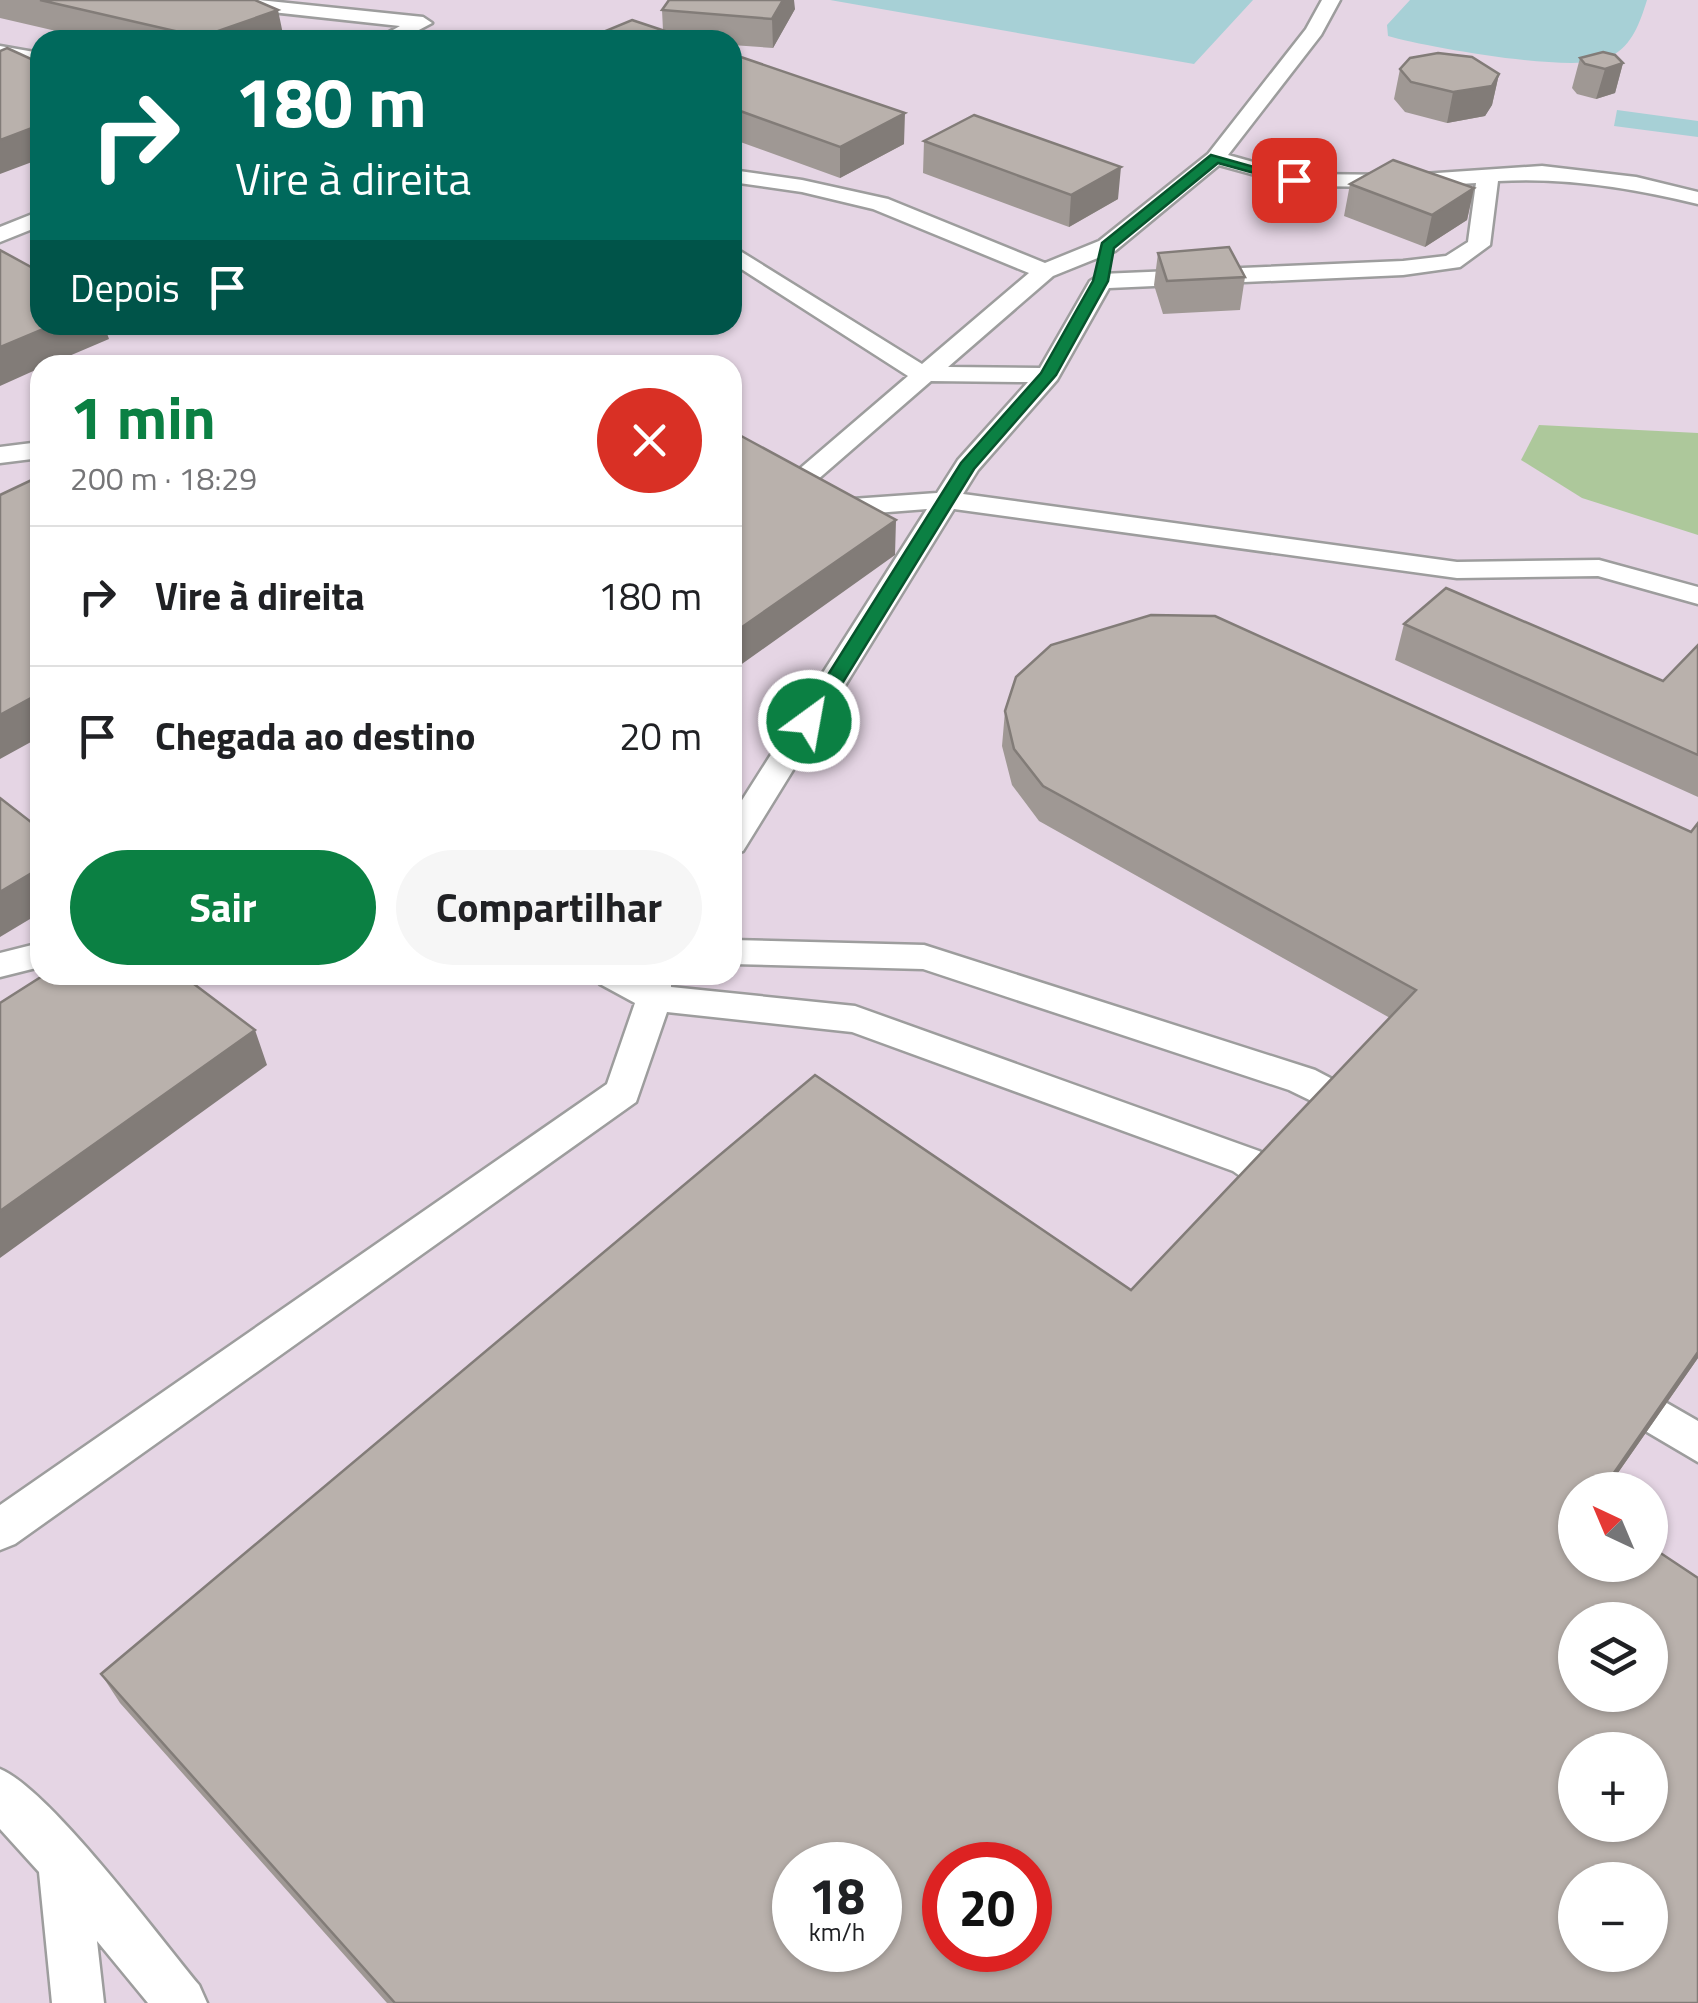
<!DOCTYPE html>
<html lang="pt">
<head>
<meta charset="utf-8">
<style>
  body { margin:0; font-family:"Titillium Web",sans-serif; background:#f6f6f6; color:#202124; height:100vh; display:flex; flex-direction:column; font-size:38px; white-space:nowrap }
  * { box-sizing:border-box; margin:0 }
  p { font-size:32px; color:#757577 }
  .icon { flex:none; width:55px; height:55px; fill:none; stroke:currentColor; stroke-width:2; stroke-linecap:round; stroke-linejoin:round }
  .map { position:relative; flex:1; overflow:hidden }
  .drawer { position:absolute; left:30px; top:355px; width:712px; height:630px; display:flex; flex-direction:column; background:#fff; border-radius:30px; box-shadow:0 2px 8px #0004 }
  .drawer>* { flex:none }
  .banner { position:absolute; left:30px; top:30px; width:712px; height:305px; border-radius:30px; box-shadow:0 2px 8px #0004; background:#00695c; color:#fff; overflow:hidden }
  .needle { width:65px; rotate:316deg }
  .fabs { position:absolute; left:1558px; top:1472px; display:grid; gap:20px }
  .fabs a { display:grid; place-items:center; width:110px; height:110px; border-radius:50%; background:#fff; box-shadow:0 2px 8px #0004; font-size:50px }
  .speed { position:absolute; left:772px; top:1842px; display:flex; gap:20px; font-size:50px; font-weight:700; text-align:center }
  .speed>* { display:grid; place-content:center; width:130px; height:130px; border-radius:50%; background:#fff; box-shadow:0 2px 8px #0004; line-height:1 }
  .speed small { font-size:25px; font-weight:400 }
  .speed .limit { border:15px solid #d22; background:#fff; color:#111 }
  .pin { position:absolute; display:grid; place-items:center; width:85px; height:85px; color:#fff; margin:-42px; border-radius:20px; box-shadow:0 5px 15px #0006 }
  .me { position:absolute; width:110px; margin:-55px; rotate:32deg; stroke-linejoin:round; filter:drop-shadow(0 0 8px #0008) }
  .turn { display:flex; align-items:center; gap:35px; height:210px; padding:0 40px; font-size:45px }
  .turn .icon { width:130px; height:130px; stroke-width:2.5 }
  .turn b { display:block; font-size:70px; line-height:85px }
  .then { display:flex; align-items:center; height:95px; padding:0 40px; background:#0003; gap:20px; font-size:38px }
  .round { display:grid; place-items:center; flex:none; width:105px; height:105px; border-radius:52px; background:#f6f6f6 }
  .overview { display:flex; align-items:center; justify-content:space-between; height:170px; padding:0 40px }
  h1 { font-size:60px; font-weight:700; line-height:75px; color:#0b8043 }
  .cta { display:flex; gap:20px; margin-top:auto; padding:20px 40px }
  .cta a { flex:1; height:115px; border-radius:60px; background:#0b8043; color:#fff; font-size:40px; font-weight:700; line-height:115px; text-align:center }
  .cta a+a { background:#f6f6f6; color:#202124 }
  ul { padding:0; list-style:none }
  li { display:flex; align-items:center; gap:30px; height:140px; padding:0 40px; border-top:2px solid #e0e0e0 }
  li div { flex:1 }
  li b { display:block; font-size:38px }
  li em { font-style:normal }
  .map>svg:first-child { display:block }
  .industrial { fill:#e5d5e4; fill-rule:evenodd }
  .forest { fill:#adc89b }
  .water { fill:#a7d0d6 }
  .lines { fill:none; stroke-linecap:round; stroke-linejoin:round }
  .service-casing { stroke:#9d9d9d; stroke-width:5 }
  .service { fill:#fff; fill-rule:evenodd }
  .wall { fill:#9f9894 }
  .shaded-wall { fill:#827c78 }
  .building { fill:#b9b1ac; stroke:#827c78; stroke-width:2.5; fill-rule:evenodd }
  .route { fill:#0b8043; stroke:#07532c; stroke-width:2.5 }
</style>
</head>
<body>
<div class="map">
<svg width="1698" height="2003" viewBox="0 0 1698 2003">
  <rect width="100%" height="100%" fill="#ece8e3"/>
  <path class="industrial" d="M 0,0 L 1698,0 L 1698,2003 L 0,2003 ZM 40,40 L 732,40 L 732,325 L 40,325 ZM 40,365 L 732,365 L 732,975 L 40,975 ZM 1575,1490 L 1650,1490 L 1650,1565 L 1575,1565 ZM 1575,1620 L 1650,1620 L 1650,1695 L 1575,1695 ZM 1575,1750 L 1650,1750 L 1650,1825 L 1575,1825 ZM 795,1865 L 880,1865 L 880,1950 L 795,1950 ZM 945,1865 L 1030,1865 L 1030,1950 L 945,1950 ZM 1575,1880 L 1650,1880 L 1650,1955 L 1575,1955 Z"/>
  <path class="forest" d="M 1539,425 L 1698,433 L 1698,535 L 1582,498 L 1521,460 Z"/>
  <path class="water" d="M 830,0 L 1253,0 L 1194,64 Z
    M 1410,0 L 1647,0 C 1640,22 1633,45 1610,57 C 1579,75 1426,47 1388,36 L 1387,25 Z
    M 1617,110 L 1698,121 L 1698,137 L 1614,126 Z"/>
  <g class="lines">
    <defs>
      <path id="service" d="M 198,0 L 259,0 L 423,17 L 432,23 L 400,40 L 375,40 L 400,26 L 207,5 Z
        M 1322,0 L 1340,0 L 1321,35 L 1228,155 L 1296,174 L 1408,175 L 1542,166 L 1636,177 L 1698,192 L 1698,204 C 1632,188 1566,177 1498,181 L 1490,245 L 1460,267 L 1403,275 L 1109,288 L 1057,380 L 978,470 L 963,494 L 1457,562 L 1599,560 L 1698,587 L 1698,604 L 1598,576 L 1457,578 L 954,509 L 743,851 L 732,854 L 732,816 L 927,509 L 824,517 L 811,509 L 824,501 L 937,493 L 958,460 L 1028,382 L 931,381 L 778,514 L 732,519 L 732,503 L 762,501 L 908,376 L 732,263 L 732,246 L 922,364 L 1029,273 L 873,209 L 802,192 L 732,182 L 732,170 L 802,180 L 888,199 L 1045,263 L 1099,241 L 1208,154 L 1306,29 ZM 1219,165 L 1295,186 L 1408,187 L 1476,183 L 1468,242 L 1446,256 L 1403,261 L 1101,274 L 1090,281 L 1040,368 L 948,367 L 1053,276 L 1115,251 Z
        M 0,46 L 40,53 L 40,65 L 0,58 Z
        M 40,211 L 40,226 L 0,242 L 0,227 Z
        M 40,442 L 40,458 L 0,463 L 0,447 Z
        M 732,940 L 924,945 L 1315,1070 L 1374,1101 L 1379,1111 L 1374,1121 L 1361,1125 L 1289,1090 L 923,969 L 732,964 Z
        M 40,943 L 40,967 L 0,977 L 0,953 Z
        M 595,975 L 671,975 L 671,987 L 855,1006 L 1259,1151 L 1303,1177 L 1309,1188 L 1303,1199 C 1277,1207 1254,1185 1233,1171 L 852,1032 L 667,1012 L 636,1102 L 15,1544 L 0,1550 L 0,1505 L 607,1084 L 635,1003 L 600,984 Z
        M 1618,1375 L 1698,1421 L 1698,1462 L 1603,1406 L 1597,1393 L 1603,1380 Z
        M 0,1769 C 49,1789 159,1937 199,1985 L 207,2003 L 148,2003 L 97,1941 L 104,2003 L 52,2003 L 39,1872 L 0,1829 Z"/>
    </defs>
    <use href="#service" class="service-casing"/>
    <use href="#service" class="service"/>
  </g>
  <path class="wall" d="M 0,0 L 255,0 L 284,39 L 95,40 L 0,18 Z
    M 795,9 L 773,48 L 732,45 L 732,40 L 584,40 L 663,30 L 662,10 Z
    M 732,54 L 904,144 L 840,178 L 732,139 Z
    M 1580,58 L 1623,63 L 1615,93 L 1596,99 L 1577,94 L 1572,88 Z
    M 1400,69 L 1499,74 L 1492,105 L 1485,116 L 1447,123 L 1405,112 L 1394,99 Z
    M 924,141 L 1118,199 L 1069,227 L 923,173 Z
    M 1350,184 L 1474,188 L 1467,220 L 1425,247 L 1344,216 Z
    M 1158,253 L 1245,277 L 1240,310 L 1163,314 L 1154,285 Z
    M 1404,624 L 1663,681 L 1698,645 L 1698,797 L 1395,660 Z
    M 1005,711 L 1691,832 L 1698,823 L 1698,1358 L 1606,1490 L 1575,1490 L 1575,1565 L 1698,2003 L 387,2003 L 120,1703 L 101,1674 L 1131,1290 L 1390,1018 L 1039,821 L 1012,785 L 1002,746 Z"/>
  <path class="shaded-wall" d="M 783,0 L 794,0 L 795,9 L 773,48 L 772,19 Z
    M 278,10 L 284,39 L 202,40 L 201,37 Z
    M 1623,63 L 1615,93 L 1596,99 L 1605,69 Z
    M 1499,74 L 1492,105 L 1485,116 L 1447,123 L 1453,92 Z
    M 905,113 L 904,144 L 840,178 L 840,147 Z
    M 40,125 L 40,159 L 0,174 L 0,140 Z
    M 1121,167 L 1118,199 L 1069,227 L 1071,195 Z
    M 1474,188 L 1467,220 L 1425,247 L 1432,215 Z
    M 53,325 L 104,325 L 109,339 L 48,365 L 40,365 L 40,368 L 0,386 L 0,347 Z
    M 896,520 L 895,555 L 732,671 L 732,634 Z
    M 40,693 L 40,737 L 0,759 L 0,715 Z
    M 40,868 L 40,913 L 0,937 L 0,892 Z
    M 255,1030 L 267,1065 L 0,1258 L 0,1211 Z
    M 1698,1352 L 1698,1358 L 1606,1490 L 1602,1490 Z"/>
  <path class="building" d="M 40,0 L 255,0 L 278,10 L 201,37 Z
    M 669,0 L 783,0 L 772,19 L 662,10 Z
    M 632,20 L 692,40 L 584,40 Z
    M 7,48 L 40,63 L 40,125 L 0,140 L 0,51 Z
    M 1603,52 L 1615,55 L 1623,63 L 1605,69 L 1585,64 L 1580,58 Z
    M 1438,53 L 1472,57 L 1499,74 L 1492,86 L 1453,92 L 1411,82 L 1400,69 L 1410,58 Z
    M 732,54 L 905,113 L 840,147 L 732,108 Z
    M 974,115 L 1121,167 L 1071,195 L 924,141 Z
    M 1393,160 L 1474,188 L 1432,215 L 1350,184 Z
    M 1229,247 L 1245,277 L 1167,281 L 1158,253 Z
    M 0,250 L 40,272 L 40,325 L 53,325 L 0,347 Z
    M 732,431 L 896,520 L 732,634 Z
    M 40,476 L 40,693 L 0,715 L 0,495 Z
    M 1446,588 L 1663,681 L 1698,645 L 1698,755 L 1404,624 Z
    M 1151,615 L 1215,616 L 1691,832 L 1698,823 L 1698,1352 L 1602,1490 L 1575,1490 L 1575,1565 L 1650,1565 L 1650,1546 L 1698,1578 L 1698,2003 L 395,2003 L 101,1674 L 815,1075 L 1131,1290 L 1416,990 L 1043,786 L 1014,749 L 1005,711 L 1016,677 L 1051,645 ZM 1575,1620 L 1650,1620 L 1650,1695 L 1575,1695 ZM 1575,1750 L 1650,1750 L 1650,1825 L 1575,1825 ZM 795,1865 L 880,1865 L 880,1950 L 795,1950 ZM 945,1865 L 1030,1865 L 1030,1950 L 945,1950 ZM 1575,1880 L 1650,1880 L 1650,1955 L 1575,1955 Z
    M 0,798 L 40,829 L 40,868 L 0,892 Z
    M 44,975 L 182,975 L 255,1030 L 0,1211 L 0,1003 Z"/>
  <path class="route" d="M 1211,155 L 1301,180 L 1294,184 L 1218,163 L 1114,248 L 1108,281 L 1056,375 L 974,469 L 816,726 L 802,726 L 799,721 L 961,463 L 1041,373 L 1093,281 L 1102,243 Z"/>
</svg>
<div class="fabs">
<a><svg class="needle" viewBox="-14 -14 28 28"><path d="M0-13l5 13h-10z" fill="#e53935"/><path d="M0 13l5-13h-10z" fill="#757577"/></svg></a>
<a><svg class="icon" aria-label="layers" viewBox="0 0 24 24"><path d="M12 4l9 5-9 5-9-5zM3 14l9 5 9-5"/></svg></a>
<a>+</a>
<a>−</a>
</div>
<div class="speed"><div>18<small>km/h</small></div><div class="limit">20</div></div>
<div class="pin" style="left:1294px;top:180px;background:#d93025"><svg class="icon" aria-label="arrive" viewBox="0 0 24 24"><path d="M6 21V4h12l-3 4 3 4H6"/></svg></div>
<svg class="me" style="left:809px;top:721px" viewBox="-20 -20 40 40"><circle r="17" fill="#0b8043" stroke="#fff" stroke-width="3"/><path d="M0-11L8 9 0 5-8 9z" fill="#fff"/></svg>
<div class="banner">
<div class="turn"><svg class="icon" aria-label="right" viewBox="0 0 24 24"><path d="M7 20v-9h11M14 6l5 5-5 5"/></svg><div><b>180 m</b>Vire à direita</div></div>
<div class="then">Depois<svg class="icon" aria-label="arrive" viewBox="0 0 24 24"><path d="M6 21V4h12l-3 4 3 4H6"/></svg></div>
</div>
<section class="drawer">
<div class="overview"><div><h1>1 min</h1><p>200 m · 18:29</p></div><a class="round" style="background:#d93025;color:#fff"><svg class="icon" aria-label="close" viewBox="0 0 24 24"><path d="M6 6l12 12M18 6L6 18"/></svg></a></div>
<ul>
<li><svg class="icon" aria-label="right" viewBox="0 0 24 24"><path d="M7 20v-9h11M14 6l5 5-5 5"/></svg><div><b>Vire à direita</b></div><em>180 m</em></li>
<li><svg class="icon" aria-label="arrive" viewBox="0 0 24 24"><path d="M6 21V4h12l-3 4 3 4H6"/></svg><div><b>Chegada ao destino</b></div><em>20 m</em></li>
</ul>
<div class="cta"><a>Sair</a><a>Compartilhar</a></div>
</section>
</div>
</body>
</html>
